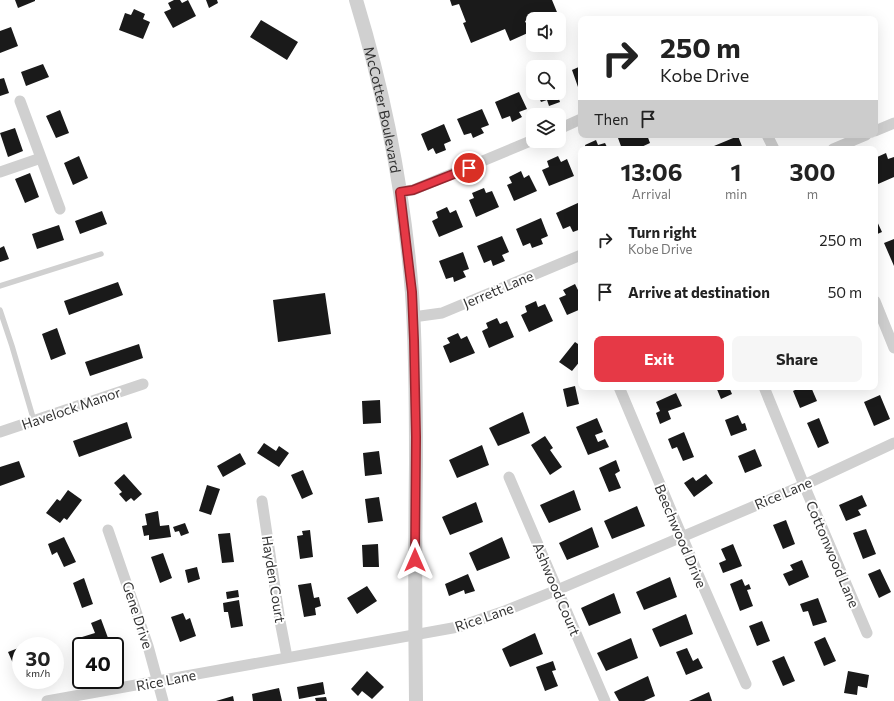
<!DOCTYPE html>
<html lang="en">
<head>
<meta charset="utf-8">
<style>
  body { margin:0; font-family:Commissioner,sans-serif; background:#f6f6f6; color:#222; height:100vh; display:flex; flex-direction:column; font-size:15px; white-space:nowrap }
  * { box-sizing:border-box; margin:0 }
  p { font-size:13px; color:#767676 }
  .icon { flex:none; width:22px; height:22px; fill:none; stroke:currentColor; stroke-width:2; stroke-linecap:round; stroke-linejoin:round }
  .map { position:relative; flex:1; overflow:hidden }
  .sheet { position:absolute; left:578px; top:146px; width:300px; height:244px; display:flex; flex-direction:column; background:#fff; border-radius:8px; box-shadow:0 4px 16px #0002 }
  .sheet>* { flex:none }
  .banner { position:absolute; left:578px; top:16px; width:300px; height:122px; border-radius:8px; box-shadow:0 4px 16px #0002; background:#fff; color:#222; overflow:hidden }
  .fabs { position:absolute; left:526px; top:12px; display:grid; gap:8px }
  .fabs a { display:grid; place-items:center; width:40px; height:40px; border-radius:8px; background:#fff; box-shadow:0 4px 16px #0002; font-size:20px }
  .speed { position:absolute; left:12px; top:637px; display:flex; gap:8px; font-size:20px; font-weight:700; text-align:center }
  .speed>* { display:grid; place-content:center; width:52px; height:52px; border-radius:50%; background:#fff; box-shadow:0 4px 16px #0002; line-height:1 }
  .speed small { font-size:10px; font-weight:400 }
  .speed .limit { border:2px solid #111; border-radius:6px; background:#fff; color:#111 }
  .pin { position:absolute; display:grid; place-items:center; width:34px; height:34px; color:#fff; margin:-17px; border:2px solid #fff; border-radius:50%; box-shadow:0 1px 4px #0007 }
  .me { position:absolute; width:44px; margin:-22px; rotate:0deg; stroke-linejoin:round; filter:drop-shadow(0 0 3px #0008) }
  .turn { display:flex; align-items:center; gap:14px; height:84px; padding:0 16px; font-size:18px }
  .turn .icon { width:52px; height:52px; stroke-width:2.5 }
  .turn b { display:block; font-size:28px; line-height:34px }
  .then { display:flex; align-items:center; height:38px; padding:0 16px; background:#0003; gap:8px; font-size:15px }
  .eta { display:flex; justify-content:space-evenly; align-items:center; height:68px; text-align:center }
  .eta b { font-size:24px; font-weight:700; line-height:28px }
  .primary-button { display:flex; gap:8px; margin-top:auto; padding:8px 16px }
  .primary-button a { flex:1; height:46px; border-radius:8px; background:#e63946; color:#fff; font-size:16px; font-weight:700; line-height:46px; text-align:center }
  .primary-button a+a { background:#f6f6f6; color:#222 }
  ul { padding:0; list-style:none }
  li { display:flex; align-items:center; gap:12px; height:52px; padding:0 16px }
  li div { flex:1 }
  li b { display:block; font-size:15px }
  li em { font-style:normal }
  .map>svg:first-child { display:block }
  .building { fill:#1a1a1a }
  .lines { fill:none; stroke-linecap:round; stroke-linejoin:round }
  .service { stroke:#d0d0d0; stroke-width:5.5 }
  .minor { stroke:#d0d0d0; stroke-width:11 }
  .tertiary { stroke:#d0d0d0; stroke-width:14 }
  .route-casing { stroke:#96252e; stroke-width:10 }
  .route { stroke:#e63946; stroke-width:7 }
  .labels { text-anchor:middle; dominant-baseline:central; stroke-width:4; stroke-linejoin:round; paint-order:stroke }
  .street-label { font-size:14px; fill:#333; stroke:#fff }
</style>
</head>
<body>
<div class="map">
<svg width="894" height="701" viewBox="0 0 894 701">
  <rect width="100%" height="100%" fill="#fff"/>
  <path class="building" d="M 15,0 L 35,0 L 35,1 L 18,8 Z
    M 174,0 L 180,0 L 182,3 L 188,0 L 196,16 L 173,28 L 164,12 L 171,9 L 168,3 Z
    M 206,0 L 217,0 L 218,3 L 209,8 Z
    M 450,0 L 552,0 L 559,17 L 555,19 L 537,19 L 536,16 L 525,21 L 530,32 L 510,41 L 505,29 L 471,43 L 463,23 L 466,22 L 459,4 L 452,6 Z
    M 134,9 L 145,14 L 143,19 L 150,22 L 143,39 L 119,30 L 125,13 L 131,15 Z
    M 261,20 L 298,42 L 287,60 L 250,37 Z
    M 11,27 L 18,46 L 0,53 L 0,31 Z
    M 43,64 L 49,77 L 26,86 L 21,72 Z
    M 581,66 L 581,86 L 578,87 L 572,70 Z
    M 4,78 L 9,93 L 0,96 L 0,79 Z
    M 559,78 L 565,93 L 558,96 L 560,102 L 549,106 L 547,100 L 541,102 L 537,93 L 559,93 Z
    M 519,92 L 527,109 L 519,112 L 522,117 L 512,122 L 510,116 L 502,119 L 495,102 Z
    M 482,109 L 489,125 L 481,128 L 484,133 L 473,138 L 471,133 L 464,135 L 457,119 Z
    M 60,110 L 69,133 L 56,138 L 46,116 Z
    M 444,124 L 451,141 L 444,144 L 446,150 L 436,154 L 433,148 L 428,151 L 421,134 Z
    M 15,128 L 23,151 L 8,157 L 0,133 Z
    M 624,135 L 647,135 L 650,143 L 637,149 L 622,149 L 618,138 Z
    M 738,136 L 743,149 L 715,149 L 714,146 Z
    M 596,140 L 598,145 L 605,143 L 608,149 L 586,149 L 585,145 Z
    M 886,153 L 888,159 L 894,157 L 894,177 L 878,184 L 875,178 L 875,165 L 876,164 L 875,158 Z
    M 79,156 L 88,178 L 73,185 L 64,163 Z
    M 558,156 L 561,162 L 567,159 L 574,176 L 549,186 L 542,170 L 549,167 L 547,161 Z
    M 521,171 L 524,178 L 529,175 L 537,191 L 514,201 L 507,185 L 512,183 L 509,177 Z
    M 30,173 L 39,197 L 25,203 L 15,179 Z
    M 484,188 L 486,193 L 492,191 L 499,207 L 476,217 L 469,200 L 474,198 L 472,193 Z
    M 580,202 L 581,229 L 573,232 L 570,226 L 563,229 L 556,213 Z
    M 447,207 L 450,213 L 456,210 L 463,227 L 439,237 L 432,221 L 438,218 L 436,212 Z
    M 102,211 L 107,224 L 80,234 L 75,221 Z
    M 875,217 L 882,232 L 875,235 Z
    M 541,218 L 548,236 L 541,239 L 543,244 L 532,248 L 530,243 L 523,246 L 516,229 Z
    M 59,225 L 64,240 L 37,249 L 32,234 Z
    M 502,236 L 509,252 L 502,255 L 505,261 L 493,266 L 491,260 L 484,263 L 477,246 Z
    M 894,239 L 894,266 L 884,243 Z
    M 4,246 L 9,259 L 0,262 L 0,248 Z
    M 463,252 L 469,269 L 463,271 L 466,277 L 454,282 L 453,277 L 446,279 L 439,261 Z
    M 118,282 L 123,295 L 69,315 L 64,301 Z
    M 575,284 L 578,290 L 581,289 L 581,309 L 567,315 L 559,298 L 566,295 L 563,290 Z
    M 325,293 L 331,334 L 278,342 L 273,300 Z
    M 536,301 L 538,307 L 545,304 L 553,321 L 529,332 L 521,315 L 527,312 L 525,306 Z
    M 497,318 L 500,324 L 507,321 L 514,337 L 489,348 L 482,331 L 488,328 L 486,323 Z
    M 57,328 L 66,354 L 51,360 L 42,334 Z
    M 458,333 L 461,339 L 467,336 L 475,353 L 450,363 L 443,346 L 450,343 L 447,338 Z
    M 575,342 L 581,346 L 581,360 L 572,371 L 559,362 Z
    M 139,344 L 143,358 L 90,376 L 85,362 Z
    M 575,386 L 579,404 L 567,407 L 563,389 Z
    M 716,387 L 729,387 L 732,394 L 721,399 Z
    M 801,387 L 811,387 L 817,401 L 800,408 L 793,391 Z
    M 676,393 L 682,406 L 668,411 L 671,419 L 660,424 L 656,413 L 660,411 L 656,402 Z
    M 880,395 L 890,419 L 874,426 L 864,402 Z
    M 380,400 L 381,423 L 363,424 L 362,401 Z
    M 523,412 L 530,433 L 498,446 L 489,428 Z
    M 738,415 L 742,424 L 745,423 L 747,430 L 731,436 L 725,420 Z
    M 597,418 L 603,432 L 595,435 L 598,442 L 605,439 L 609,447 L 588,455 L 576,427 Z
    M 819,418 L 829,443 L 818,448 L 807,423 Z
    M 127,422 L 132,438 L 79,457 L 73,441 Z
    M 684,432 L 694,457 L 683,461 L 677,447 L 672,449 L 668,439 Z
    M 545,436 L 553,448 L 550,450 L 562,467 L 550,475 L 531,445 Z
    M 264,443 L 276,451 L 279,446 L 289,453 L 279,467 L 257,453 Z
    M 482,445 L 489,465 L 457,478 L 449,460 Z
    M 755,449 L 762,466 L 745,473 L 738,456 Z
    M 379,451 L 382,474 L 365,476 L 363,453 Z
    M 240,453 L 246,464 L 223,477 L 217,466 Z
    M 616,460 L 620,471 L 615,474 L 621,488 L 609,492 L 599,468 Z
    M 19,461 L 25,477 L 0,486 L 0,467 Z
    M 303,470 L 313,494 L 302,499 L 291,475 Z
    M 124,474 L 142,494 L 134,501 L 131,498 L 126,502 L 119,494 L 122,492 L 114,483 Z
    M 706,474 L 713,483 L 694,497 L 684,483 L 693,477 L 696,481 Z
    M 207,485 L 220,489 L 211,515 L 199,511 Z
    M 68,490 L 82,500 L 67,520 L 64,518 L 60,523 L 46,513 L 57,499 L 60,501 Z
    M 574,490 L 581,510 L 549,523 L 540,505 Z
    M 862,495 L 867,506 L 858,510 L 861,515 L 846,521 L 839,505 Z
    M 379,497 L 383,521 L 368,523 L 365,499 Z
    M 476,502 L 483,522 L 450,535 L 442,517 Z
    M 637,506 L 645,526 L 612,539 L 604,521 Z
    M 158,511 L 160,526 L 169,525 L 171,537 L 149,540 L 149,535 L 144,536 L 142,526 L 147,525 L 145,514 Z
    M 786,520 L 795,544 L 783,549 L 773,525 Z
    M 185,523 L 189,533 L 181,536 L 179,531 L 175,532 L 173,527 Z
    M 592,527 L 599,547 L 567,560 L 559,543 Z
    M 866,529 L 876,554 L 863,559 L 853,533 Z
    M 310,530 L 313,557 L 300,559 L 297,536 L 303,535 L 302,531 Z
    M 230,533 L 234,562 L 222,563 L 218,534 Z
    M 64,537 L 76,562 L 64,567 L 57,552 L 52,555 L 48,544 Z
    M 502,537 L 510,558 L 477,571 L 469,553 Z
    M 378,544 L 379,567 L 363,567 L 362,545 Z
    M 733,544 L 742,566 L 723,573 L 719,563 L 726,560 L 721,549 Z
    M 163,553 L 172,578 L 160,583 L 151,557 Z
    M 802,560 L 809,577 L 789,586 L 783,574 L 793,570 L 790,565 Z
    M 197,567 L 200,579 L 188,583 L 185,570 Z
    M 880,569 L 891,592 L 879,598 L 868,574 Z
    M 468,574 L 475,591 L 465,594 L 464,590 L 449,596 L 445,584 Z
    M 670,577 L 677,597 L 644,610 L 636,592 Z
    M 84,578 L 93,604 L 82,608 L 73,583 Z
    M 742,579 L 745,586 L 749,584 L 751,589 L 747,590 L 753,606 L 740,611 L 730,584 Z
    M 311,583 L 314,598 L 319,597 L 321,606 L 315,608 L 316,615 L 304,617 L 298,585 Z
    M 367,586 L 377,601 L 357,614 L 347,598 Z
    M 238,590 L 239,597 L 227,599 L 226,592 Z
    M 614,593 L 621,613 L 589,626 L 581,608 Z
    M 818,598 L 827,622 L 813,626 L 808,611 L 803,612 L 800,604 Z
    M 239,600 L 243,626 L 231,628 L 228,612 L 224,612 L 223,603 Z
    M 183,613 L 186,620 L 190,618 L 196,636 L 180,642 L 171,617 Z
    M 686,614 L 693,634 L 660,647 L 652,629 Z
    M 101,619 L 111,646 L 94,646 L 93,645 L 86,646 L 82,637 L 95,633 L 91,623 Z
    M 762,621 L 770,641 L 757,646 L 749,626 Z
    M 535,633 L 543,654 L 510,667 L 502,649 Z
    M 825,637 L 836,661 L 824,666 L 814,642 Z
    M 631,638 L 638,658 L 606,671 L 597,653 Z
    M 21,647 L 21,676 L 19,677 L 8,652 Z
    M 687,648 L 693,661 L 698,658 L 703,668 L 686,675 L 676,652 Z
    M 784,656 L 795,681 L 783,686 L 772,661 Z
    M 553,661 L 556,670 L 552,671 L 558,686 L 545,691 L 536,667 Z
    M 367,671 L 384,687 L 372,699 L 362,691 L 358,696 L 351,689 Z
    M 848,671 L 869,675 L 867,688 L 858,686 L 857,695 L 844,693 Z
    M 648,676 L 655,696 L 644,701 L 619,701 L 614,692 Z
    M 323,682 L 325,694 L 299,699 L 297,687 Z
    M 279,688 L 282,701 L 253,701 L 252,694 Z
    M 709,692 L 712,701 L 689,701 Z
    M 233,696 L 234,701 L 216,701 Z
    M 326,697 L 327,701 L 316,701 L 315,698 Z"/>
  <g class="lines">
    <path class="service" d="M 0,286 L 101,254
      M 0,310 L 12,346 L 34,421"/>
    <path class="minor" d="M 20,101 L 60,209
      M 559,129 L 581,119
      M 875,131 L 894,123
      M 767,135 L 774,149
      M 833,149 L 866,135
      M 0,172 L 41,158
      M 400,192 L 413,190 L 533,140
      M 875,301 L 894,348
      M 413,317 L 442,313 L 581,255
      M 619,387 L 697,572 L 746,684
      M 764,387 L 804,485 L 867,633
      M 0,432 L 143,384
      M 509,477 L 605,701
      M 262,501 L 280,621 L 287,657
      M 108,530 L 148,646 L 163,701
      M 47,701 L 458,627 L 502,612 L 557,590 L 804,485 L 894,443"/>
    <path class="tertiary" id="s1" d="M 356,0 C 385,95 404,194 412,293 C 416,349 416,406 416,463 C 415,542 415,622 416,701"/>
  </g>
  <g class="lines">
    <defs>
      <path id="route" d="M 415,560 L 416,437 L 414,340 L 412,292 L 400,192 L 413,190 L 469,168"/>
    </defs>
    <use href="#route" class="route-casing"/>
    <use href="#route" class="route"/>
  </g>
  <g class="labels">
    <g class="street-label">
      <text stroke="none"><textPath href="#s1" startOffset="113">McCotter Boulevard</textPath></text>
      <text transform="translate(498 289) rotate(-23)">Jerrett Lane</text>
      <text transform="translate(71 408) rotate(-19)">Havelock Manor</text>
      <text transform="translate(783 493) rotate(-23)">Rice Lane</text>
      <text transform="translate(681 536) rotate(67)">Beechwood Drive</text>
      <text transform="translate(833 554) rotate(67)">Cottonwood Lane</text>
      <text transform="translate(274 579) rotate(81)">Hayden Court</text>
      <text transform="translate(557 589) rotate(67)">Ashwood Court</text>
      <text transform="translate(138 615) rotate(72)">Gene Drive</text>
      <text transform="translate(484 617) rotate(-19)">Rice Lane</text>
      <text transform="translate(166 680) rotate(-11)">Rice Lane</text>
    </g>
  </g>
</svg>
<div class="fabs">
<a><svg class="icon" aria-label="sound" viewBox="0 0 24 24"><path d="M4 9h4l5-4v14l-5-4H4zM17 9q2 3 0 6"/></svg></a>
<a><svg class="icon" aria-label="search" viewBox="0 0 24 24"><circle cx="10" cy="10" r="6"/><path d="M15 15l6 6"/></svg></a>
<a><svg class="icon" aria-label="layers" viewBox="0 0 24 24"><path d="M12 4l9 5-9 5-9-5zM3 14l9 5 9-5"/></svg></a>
</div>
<div class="speed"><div>30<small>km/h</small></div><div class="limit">40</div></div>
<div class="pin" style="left:469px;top:168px;background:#d93025"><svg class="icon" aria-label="arrive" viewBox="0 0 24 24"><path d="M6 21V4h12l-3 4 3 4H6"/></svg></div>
<svg class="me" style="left:415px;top:560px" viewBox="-20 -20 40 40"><path d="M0-17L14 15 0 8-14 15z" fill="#e63946" stroke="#fff" stroke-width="4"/></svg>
<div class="banner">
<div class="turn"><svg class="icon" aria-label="right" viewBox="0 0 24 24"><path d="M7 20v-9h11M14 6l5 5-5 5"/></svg><div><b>250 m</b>Kobe Drive</div></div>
<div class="then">Then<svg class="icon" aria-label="arrive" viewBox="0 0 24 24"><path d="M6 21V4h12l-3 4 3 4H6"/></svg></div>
</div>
<section class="sheet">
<div class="eta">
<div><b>13:06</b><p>Arrival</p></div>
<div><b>1</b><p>min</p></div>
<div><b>300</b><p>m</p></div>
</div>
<ul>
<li><svg class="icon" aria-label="right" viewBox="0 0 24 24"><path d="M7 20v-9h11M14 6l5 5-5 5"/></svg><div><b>Turn right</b><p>Kobe Drive</p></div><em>250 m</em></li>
<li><svg class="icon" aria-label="arrive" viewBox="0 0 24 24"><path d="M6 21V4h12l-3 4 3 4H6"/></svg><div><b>Arrive at destination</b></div><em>50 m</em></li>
</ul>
<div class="primary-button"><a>Exit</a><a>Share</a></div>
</section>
</div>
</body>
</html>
